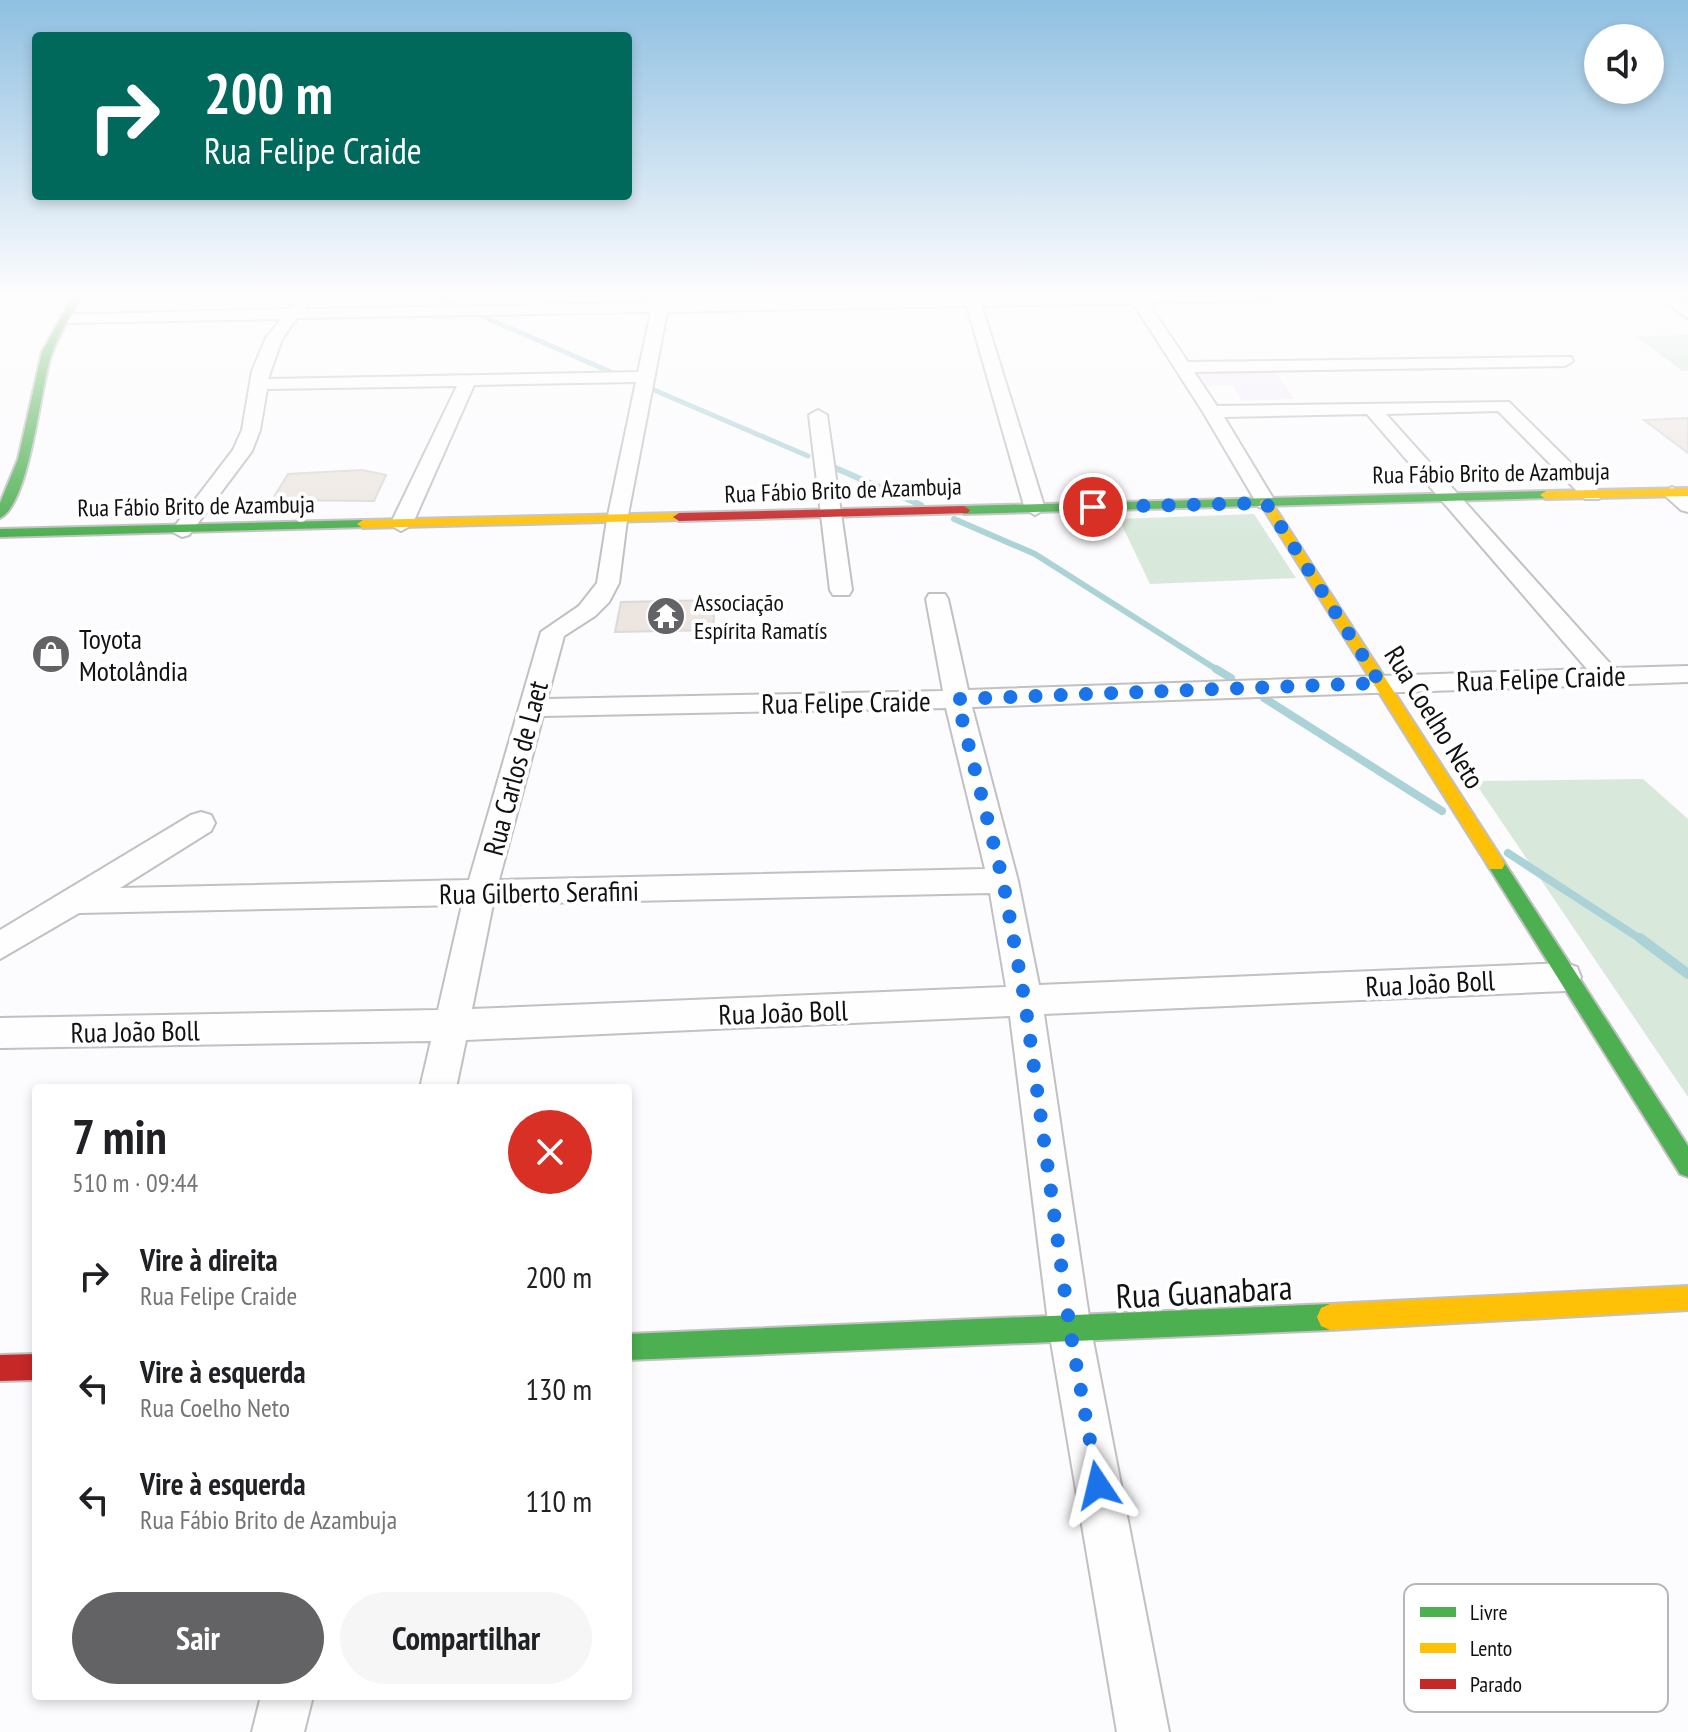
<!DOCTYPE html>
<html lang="pt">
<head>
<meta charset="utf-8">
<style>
  body { margin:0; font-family:"PT Sans Narrow",sans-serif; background:#f6f6f6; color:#202124; height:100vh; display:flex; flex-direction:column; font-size:30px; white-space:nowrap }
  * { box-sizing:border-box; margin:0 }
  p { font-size:26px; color:#757577 }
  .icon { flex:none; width:44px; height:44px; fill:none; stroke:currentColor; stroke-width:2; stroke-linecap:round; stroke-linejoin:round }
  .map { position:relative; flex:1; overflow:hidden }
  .details { position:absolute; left:32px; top:1084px; width:600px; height:616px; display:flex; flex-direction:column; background:#fff; border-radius:8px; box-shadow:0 4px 12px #0003 }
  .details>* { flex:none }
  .banner { position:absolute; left:32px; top:32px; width:600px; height:168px; border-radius:8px; box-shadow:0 4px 12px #0003; background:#00695c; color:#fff; overflow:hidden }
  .controls { position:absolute; left:1584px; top:24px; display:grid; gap:16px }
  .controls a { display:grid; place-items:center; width:80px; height:80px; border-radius:50%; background:#fff; box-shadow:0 4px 12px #0003; font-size:40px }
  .pin { position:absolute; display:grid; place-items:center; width:68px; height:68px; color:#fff; margin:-34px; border:4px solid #fff; border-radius:50%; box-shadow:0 2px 8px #0007 }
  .me { position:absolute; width:88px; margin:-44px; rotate:350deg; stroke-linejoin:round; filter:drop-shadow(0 0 6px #0008) }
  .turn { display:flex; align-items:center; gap:28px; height:168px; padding:0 40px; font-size:36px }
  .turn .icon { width:104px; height:104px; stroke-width:2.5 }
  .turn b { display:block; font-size:56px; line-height:68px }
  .round { display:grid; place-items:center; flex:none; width:84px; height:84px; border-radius:42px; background:#f6f6f6 }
  .head { display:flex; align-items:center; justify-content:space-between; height:136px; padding:0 40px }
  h1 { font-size:48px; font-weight:700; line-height:60px }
  .primary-button { display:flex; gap:16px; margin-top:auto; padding:16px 40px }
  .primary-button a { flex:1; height:92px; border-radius:48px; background:#636265; color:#fff; font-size:32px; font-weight:700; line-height:92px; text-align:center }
  .primary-button a+a { background:#f6f6f6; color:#202124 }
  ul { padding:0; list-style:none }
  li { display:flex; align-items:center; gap:24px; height:112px; padding:0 40px }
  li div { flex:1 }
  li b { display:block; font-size:30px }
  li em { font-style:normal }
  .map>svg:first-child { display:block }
  .built { fill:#f1eef8 }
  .green { fill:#d8e9dc }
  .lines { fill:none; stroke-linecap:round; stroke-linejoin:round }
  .stream-far3 { stroke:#abd3d7; stroke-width:5 }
  .stream-far2 { stroke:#abd3d7; stroke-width:6 }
  .stream-far1 { stroke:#abd3d7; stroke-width:8 }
  .stream { stroke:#abd3d7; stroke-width:10 }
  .building { fill:#ede6e0; stroke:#dbd9d9; stroke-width:2 }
  .street-casing { stroke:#c1c0c2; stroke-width:4 }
  .fast-casing { stroke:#c1c0c2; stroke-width:4 }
  .slow-casing { stroke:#c1c0c2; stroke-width:4 }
  .jam-casing { stroke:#c1c0c2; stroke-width:4 }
  .street { fill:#fffeff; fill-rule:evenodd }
  .fast { fill:#4caf50; fill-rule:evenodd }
  .slow { fill:#ffc107; fill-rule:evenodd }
  .jam { fill:#c62828; fill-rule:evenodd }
  .route { stroke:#1a73e8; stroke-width:14; stroke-dasharray:0 25.2 }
  .labels { text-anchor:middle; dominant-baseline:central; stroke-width:8; stroke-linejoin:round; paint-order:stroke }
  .far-street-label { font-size:24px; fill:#111013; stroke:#fff }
  .far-poi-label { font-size:24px; fill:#111013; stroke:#fff; text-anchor:start }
  .poi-label { font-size:28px; fill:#111013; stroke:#fff; text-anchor:start }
  .street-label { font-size:28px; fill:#111013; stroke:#fff }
  .near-street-label { font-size:34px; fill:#111013; stroke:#fff }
  .key { fill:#fff; stroke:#b8b7b8; stroke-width:2 }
  .key-label { font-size:22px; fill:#111013 }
</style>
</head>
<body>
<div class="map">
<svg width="1688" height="1732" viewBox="0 0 1688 1732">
  <rect width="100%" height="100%" fill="#fcfbfd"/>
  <path class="built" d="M 1273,369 L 1295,399 L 1242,401 L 1232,385 L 1203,386 L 1194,372 Z"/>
  <path class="green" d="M 1688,335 L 1688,371 L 1682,371 L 1635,336 Z
    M 1254,514 L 1296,578 L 1150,584 L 1119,519 Z
    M 1643,779 L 1688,819 L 1688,1097 L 1474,781 Z"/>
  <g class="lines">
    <path class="stream-far3" d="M 435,296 L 459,306
      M 475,313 L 613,373
      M 654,390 L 808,456"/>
    <path class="stream-far2" d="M 833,467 L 921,505
      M 954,519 L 1035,554 L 1219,671"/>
    <path class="stream-far1" d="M 1216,669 L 1231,678
      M 1264,698 L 1442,811
      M 1508,853 L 1642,940"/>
    <path class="stream" d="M 1640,938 L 1688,974"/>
  </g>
  <path class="building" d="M 1688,418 L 1688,453 L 1644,420 Z
    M 362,470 L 386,475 L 374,501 L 272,500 L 288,474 Z
    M 715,600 L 713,630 L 615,632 L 621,602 Z"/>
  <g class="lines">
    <defs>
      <path id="street" d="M 654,296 L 669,296 L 668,302 L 970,296 L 1276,296 L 1269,301 L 1148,303 L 1188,362 L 1571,357 L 1573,361 L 1565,366 L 1194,372 L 1217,406 L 1509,402 L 1599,491 L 1602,495 L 1599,499 L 1585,499 L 1498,411 L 1386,414 L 1614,668 L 1688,666 L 1688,682 L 972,707 L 1018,881 L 1039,985 L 1565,963 L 1577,967 L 1581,977 L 1577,987 L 1565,991 L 1044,1014 L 1091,1330 L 1169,1732 L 1117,1732 L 1049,1330 L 1010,1016 L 466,1040 L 456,1088 L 420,1088 L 431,1041 L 0,1048 L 0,1018 L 438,1010 L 462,905 L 79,913 L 0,959 L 0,930 L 191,815 L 201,812 L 211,815 L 215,823 L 211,831 L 120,888 L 469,880 L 541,632 L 579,606 L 597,583 L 607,520 L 636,382 L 474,385 L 412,525 L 401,531 L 390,525 L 457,386 L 267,389 L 260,430 L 252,451 L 189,535 L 182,537 L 171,531 L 233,450 L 242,430 L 252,371 L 266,338 L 281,319 L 67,323 L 61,321 L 61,315 L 288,309 L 300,299 L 308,304 L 304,309 L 653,303 ZM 1133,303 L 1203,412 L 1259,507 L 1266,509 L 1276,503 L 1224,417 L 1367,414 L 1587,669 L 968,690 L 948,599 L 945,594 L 929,594 L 926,599 L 943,691 L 547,699 L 564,636 L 595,616 L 609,602 L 619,583 L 627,520 L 667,312 L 967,306 L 1025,509 L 1035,515 L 1045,509 L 982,306 ZM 651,312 L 638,372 L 268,379 L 282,339 L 297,318 ZM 946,708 L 985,869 L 499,880 L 543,716 ZM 990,893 L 1006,987 L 472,1009 L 493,904 Z
        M 1657,296 L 1674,296 L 1688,306 L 1688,318 Z
        M 818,410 L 827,415 L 852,590 L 849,595 L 833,595 L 830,590 L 809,415 Z
        M 1672,487 L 1688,496 L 1688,512 L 1681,510 L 1662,493 Z
        M 261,1696 L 313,1696 L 304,1732 L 252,1732 Z"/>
      <path id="fast" d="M 73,296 L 82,296 C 72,316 58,334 51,356 C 40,388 30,504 0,518 L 0,503 L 18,459 L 42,352 Z
        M 1546,491 L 1552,495 L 1550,498 L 964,514 L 958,510 L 964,506 Z
        M 363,520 L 369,524 L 367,527 L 0,537 L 0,529 Z
        M 1496,857 L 1502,859 L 1688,1146 L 1688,1177 L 1680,1174 L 1490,869 L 1487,864 L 1490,859 Z
        M 1330,1304 L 1339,1308 L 1343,1317 L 1339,1326 L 1330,1330 L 628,1360 L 628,1334 Z"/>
      <path id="slow" d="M 0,296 L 5,296 L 0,301 Z
        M 1688,488 L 1688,496 L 1546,499 L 1540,495 L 1546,491 Z
        M 1262,500 L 1272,503 L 1502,859 L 1505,864 L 1502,869 L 1490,869 L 1260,503 Z
        M 679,513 L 683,514 L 683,520 L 363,528 L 357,524 L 363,520 Z
        M 1688,1286 L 1688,1310 L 1330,1330 L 1321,1326 L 1317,1317 L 1321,1308 L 1330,1304 Z"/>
      <path id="jam" d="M 964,506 L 970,510 L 968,513 L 679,521 L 673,517 L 679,513 Z
        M 36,1354 L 36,1380 L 0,1381 L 0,1355 Z"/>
    </defs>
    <use href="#street" class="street-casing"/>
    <use href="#fast" class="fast-casing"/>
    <use href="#slow" class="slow-casing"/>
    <use href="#jam" class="jam-casing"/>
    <use href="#street" class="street"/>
    <use href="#fast" class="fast"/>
    <use href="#slow" class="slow"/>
    <use href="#jam" class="jam"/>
  </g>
  <linearGradient id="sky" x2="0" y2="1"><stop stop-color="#8fc0e1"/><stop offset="0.55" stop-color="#fefdfe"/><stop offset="1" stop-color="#fefdfe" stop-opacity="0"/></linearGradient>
  <rect width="1688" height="539" fill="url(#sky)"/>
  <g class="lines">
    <path class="route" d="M 1093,507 L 1266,503 L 1380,683 L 957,699 L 1003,881 L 1025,1002 L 1070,1330 L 1098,1485"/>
  </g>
  <defs>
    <symbol id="temple-disc" viewBox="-11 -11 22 22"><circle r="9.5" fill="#636265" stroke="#fff"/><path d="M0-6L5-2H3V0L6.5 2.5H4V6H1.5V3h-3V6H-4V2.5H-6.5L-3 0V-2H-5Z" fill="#fff"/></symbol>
    <symbol id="shop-disc" viewBox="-11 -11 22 22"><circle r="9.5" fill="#636265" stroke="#fff"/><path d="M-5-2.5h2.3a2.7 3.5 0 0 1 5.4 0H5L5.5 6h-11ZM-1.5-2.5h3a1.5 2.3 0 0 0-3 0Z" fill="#fff"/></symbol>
  </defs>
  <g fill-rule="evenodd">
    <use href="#temple-disc" x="644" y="594" width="44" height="44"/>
    <use href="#shop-disc" x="29" y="632" width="44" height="44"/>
  </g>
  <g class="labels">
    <g class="far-street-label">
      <text transform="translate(1491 473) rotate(-1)">Rua Fábio Brito de Azambuja</text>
      <text transform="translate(843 490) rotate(-2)">Rua Fábio Brito de Azambuja</text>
      <text transform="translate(196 506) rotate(-1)">Rua Fábio Brito de Azambuja</text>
    </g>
    <g class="far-poi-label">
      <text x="694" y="602">Associação<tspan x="694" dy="28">Espírita Ramatís</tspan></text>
    </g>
    <g class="poi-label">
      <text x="79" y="638">Toyota<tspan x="79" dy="32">Motolândia</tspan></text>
    </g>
    <g class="street-label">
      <text transform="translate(1541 678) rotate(-2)">Rua Felipe Craide</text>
      <text transform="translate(846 702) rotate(-1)">Rua Felipe Craide</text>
      <text transform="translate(1435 717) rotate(58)">Rua Coelho Neto</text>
      <text transform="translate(515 768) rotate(-75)">Rua Carlos de Laet</text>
      <text transform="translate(539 892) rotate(-1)">Rua Gilberto Serafini</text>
      <text transform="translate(1430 983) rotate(-3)">Rua João Boll</text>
      <text transform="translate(783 1012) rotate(-2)">Rua João Boll</text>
      <text transform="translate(135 1031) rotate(-1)">Rua João Boll</text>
    </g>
    <g class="near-street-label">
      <text transform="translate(1204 1291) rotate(-3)">Rua Guanabara</text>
    </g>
  </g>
  <rect x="1404" y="1584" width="264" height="128" rx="12" class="key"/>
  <rect x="1420" y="1607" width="36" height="10" fill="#4caf50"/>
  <rect x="1420" y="1643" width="36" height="10" fill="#ffc107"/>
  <rect x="1420" y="1679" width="36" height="10" fill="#c62828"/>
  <g class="key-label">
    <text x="1470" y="1620">Livre</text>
    <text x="1470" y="1656">Lento</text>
    <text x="1470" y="1692">Parado</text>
  </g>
</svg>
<div class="controls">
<a><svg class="icon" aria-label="sound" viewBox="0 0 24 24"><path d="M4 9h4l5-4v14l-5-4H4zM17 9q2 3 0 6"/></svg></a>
</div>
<div class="pin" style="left:1093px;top:507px;background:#d93025"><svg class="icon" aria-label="arrive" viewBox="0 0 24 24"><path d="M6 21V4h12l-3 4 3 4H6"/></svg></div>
<svg class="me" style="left:1098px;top:1485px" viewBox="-20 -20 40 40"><path d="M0-17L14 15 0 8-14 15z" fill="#1a73e8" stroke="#fff" stroke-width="4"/></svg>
<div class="banner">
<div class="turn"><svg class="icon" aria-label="right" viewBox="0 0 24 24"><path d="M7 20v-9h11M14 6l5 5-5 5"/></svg><div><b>200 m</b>Rua Felipe Craide</div></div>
</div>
<section class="details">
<div class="head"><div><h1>7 min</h1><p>510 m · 09:44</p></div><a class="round" style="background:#d93025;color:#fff"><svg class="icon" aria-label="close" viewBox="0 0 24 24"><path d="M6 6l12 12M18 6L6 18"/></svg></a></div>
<ul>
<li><svg class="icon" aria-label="right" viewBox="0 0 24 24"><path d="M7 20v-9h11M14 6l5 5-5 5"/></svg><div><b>Vire à direita</b><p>Rua Felipe Craide</p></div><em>200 m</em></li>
<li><svg class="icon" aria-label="left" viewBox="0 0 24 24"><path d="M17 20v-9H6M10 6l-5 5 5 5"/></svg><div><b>Vire à esquerda</b><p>Rua Coelho Neto</p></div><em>130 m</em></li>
<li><svg class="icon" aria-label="left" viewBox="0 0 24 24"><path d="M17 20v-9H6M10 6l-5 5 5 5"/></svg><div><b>Vire à esquerda</b><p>Rua Fábio Brito de Azambuja</p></div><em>110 m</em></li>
</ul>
<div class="primary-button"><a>Sair</a><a>Compartilhar</a></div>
</section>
</div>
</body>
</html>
